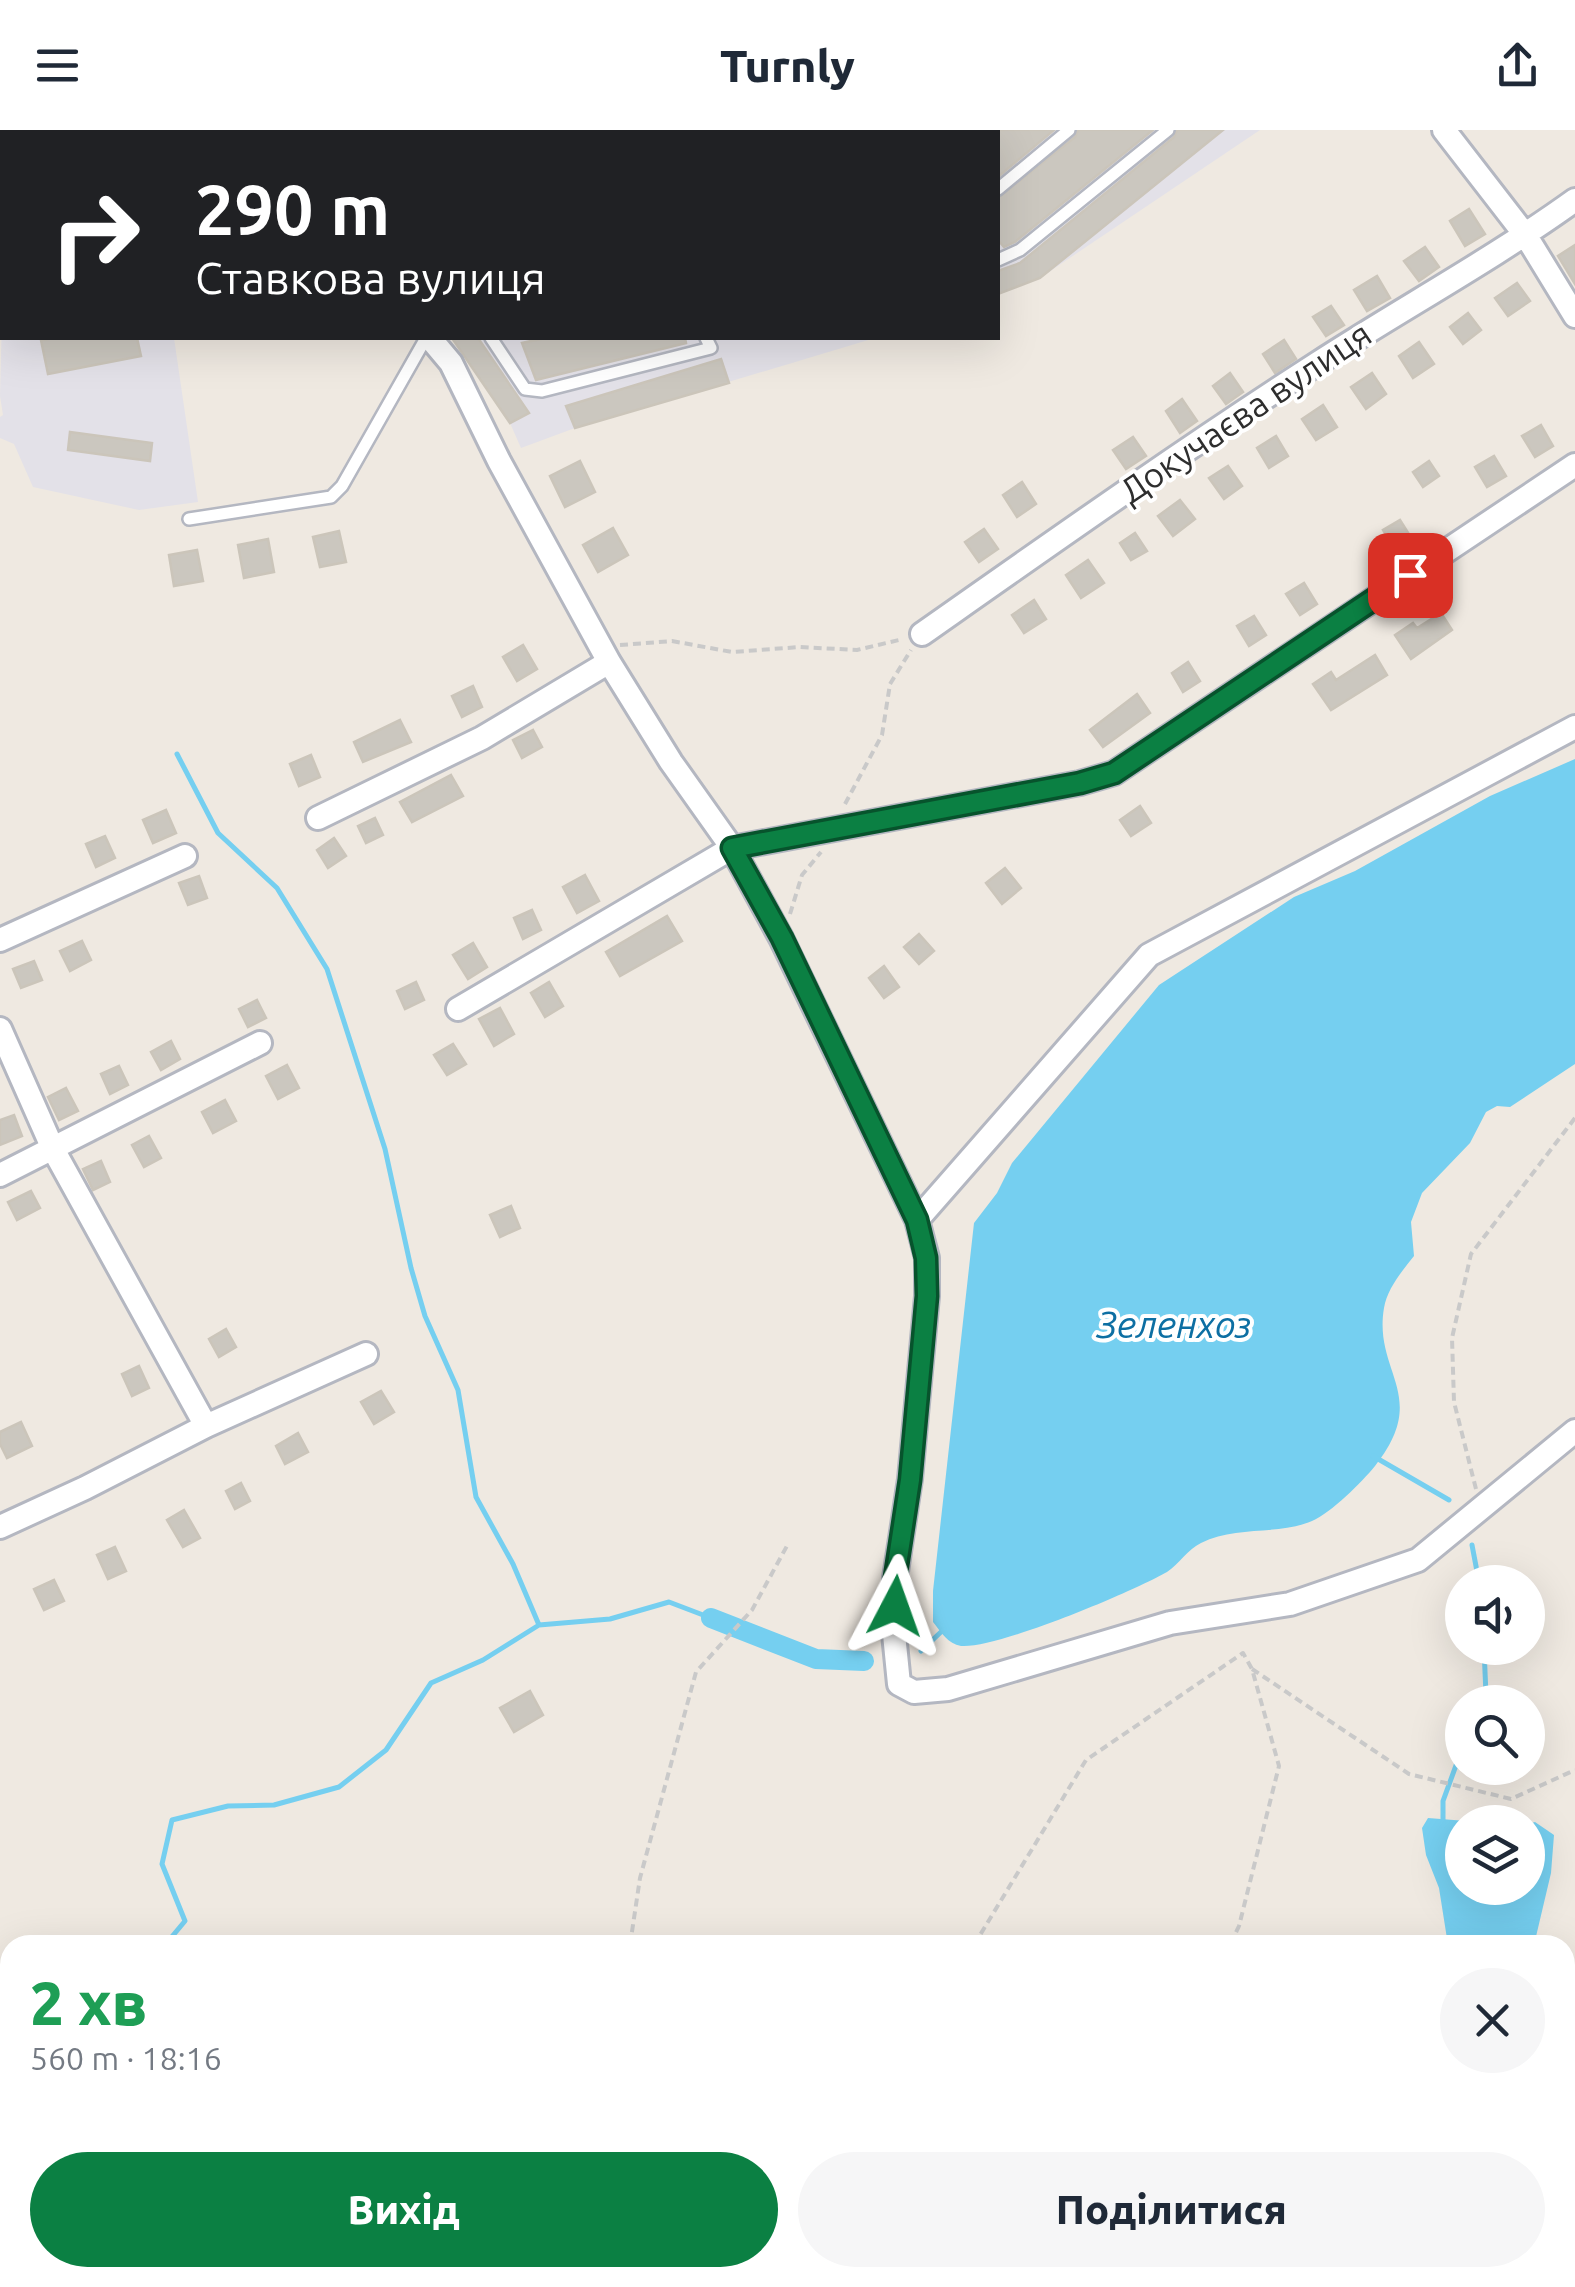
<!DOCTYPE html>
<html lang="uk">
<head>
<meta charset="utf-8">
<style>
  body { margin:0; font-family:Ubuntu,sans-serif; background:#f6f6f7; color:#1f2937; height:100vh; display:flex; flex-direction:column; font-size:38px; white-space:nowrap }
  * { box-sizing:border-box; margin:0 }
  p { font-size:32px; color:#747a83 }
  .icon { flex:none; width:55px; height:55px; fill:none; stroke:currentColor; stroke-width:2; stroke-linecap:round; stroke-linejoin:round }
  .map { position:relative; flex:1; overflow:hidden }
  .panel { position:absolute; left:0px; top:1805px; width:1575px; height:352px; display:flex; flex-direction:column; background:#fff; border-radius:30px 30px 0 0; box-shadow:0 10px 40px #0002 }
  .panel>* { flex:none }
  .top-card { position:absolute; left:0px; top:0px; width:1000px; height:210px; box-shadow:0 10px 40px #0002; background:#202124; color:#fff; overflow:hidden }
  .tools { position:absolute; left:1445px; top:1435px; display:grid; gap:20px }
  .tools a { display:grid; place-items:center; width:100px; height:100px; border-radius:50%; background:#fff; box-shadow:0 10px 40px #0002; font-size:50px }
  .pin { position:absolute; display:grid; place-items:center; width:85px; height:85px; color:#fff; margin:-42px; border-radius:20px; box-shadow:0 5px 15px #0006 }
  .me { position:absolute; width:110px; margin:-55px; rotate:4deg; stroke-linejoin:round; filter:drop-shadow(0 0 8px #0008) }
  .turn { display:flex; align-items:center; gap:35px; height:210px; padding:0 30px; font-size:45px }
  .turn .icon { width:130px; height:130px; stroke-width:2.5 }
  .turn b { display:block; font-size:70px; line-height:85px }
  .round { display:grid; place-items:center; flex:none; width:105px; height:105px; border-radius:52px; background:#f6f6f7 }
  .overview { display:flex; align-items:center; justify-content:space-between; height:170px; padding:0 30px }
  h1 { font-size:60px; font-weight:800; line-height:75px; color:#1e9e55 }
  .primary-button { display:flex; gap:20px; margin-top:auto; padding:20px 30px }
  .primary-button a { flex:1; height:115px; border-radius:60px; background:#0b8043; color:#fff; font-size:40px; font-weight:800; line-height:115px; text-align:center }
  .primary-button a+a { background:#f6f6f7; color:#1f2937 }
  header { display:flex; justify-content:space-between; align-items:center; height:130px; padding:0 30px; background:#fff; font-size:45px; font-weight:800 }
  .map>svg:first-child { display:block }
  .industrial { fill:#e3e1e8 }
  .green { fill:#b6e59e }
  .water { fill:#75cff0 }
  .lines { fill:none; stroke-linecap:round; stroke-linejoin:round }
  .stream { stroke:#75cff0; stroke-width:5 }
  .canal { stroke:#75cff0; stroke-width:20 }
  .building { fill:#cbc7bf; stroke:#cbc5ba; stroke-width:2.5 }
  .service-casing { stroke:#b4b7c1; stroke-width:16 }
  .minor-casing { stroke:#b4b7c1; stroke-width:28 }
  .path { stroke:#c9c9c9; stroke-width:4; stroke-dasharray:8 5; stroke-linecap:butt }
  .service { stroke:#fff; stroke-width:11 }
  .minor { stroke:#fff; stroke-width:22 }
  .route-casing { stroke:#07532c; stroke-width:25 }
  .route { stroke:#0b8043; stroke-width:18 }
  .labels { text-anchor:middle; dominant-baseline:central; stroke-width:8; stroke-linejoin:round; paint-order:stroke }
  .street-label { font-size:35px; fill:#2e2e2e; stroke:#fff }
  .water-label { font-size:38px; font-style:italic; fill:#0d6fa3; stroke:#fff }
</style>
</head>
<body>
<header><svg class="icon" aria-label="menu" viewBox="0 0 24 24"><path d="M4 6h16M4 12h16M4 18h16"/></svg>Turnly<svg class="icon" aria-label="share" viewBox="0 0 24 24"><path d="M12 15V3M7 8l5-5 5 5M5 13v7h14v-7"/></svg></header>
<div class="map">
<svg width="1575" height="2157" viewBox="0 0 1575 2157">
  <rect width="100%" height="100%" fill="#efe9e1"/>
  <path class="industrial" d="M 406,0 L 1260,0 L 1040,148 L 998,164 L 998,2 L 402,2 Z
    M 2,186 L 2,208 L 174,208 L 198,372 L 139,380 L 33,357 L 14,314 L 0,308 L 0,287 L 3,285 L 0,266 Z
    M 452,208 L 875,208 L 575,298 L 521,318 L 510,293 Z"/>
  <path class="green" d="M 1573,1879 L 1575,2157 L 1496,2157 L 1497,2148 L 1565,2148 L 1565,1902 Z"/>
  <path class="water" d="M 1575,629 L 1575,934 L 1510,977 L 1497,976 L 1486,982 L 1470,1013 L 1422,1063 L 1411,1092 L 1414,1126 C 1402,1141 1387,1159 1384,1178 C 1373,1243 1431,1265 1375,1336 C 1362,1352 1331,1383 1312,1391 C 1277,1406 1236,1395 1201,1413 C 1188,1419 1179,1434 1167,1442 C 1132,1462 997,1519 961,1516 C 948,1514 941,1502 933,1492 L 933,1461 L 974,1093 L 997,1063 L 1012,1033 L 1159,855 L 1294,767 L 1355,741 L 1490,666 Z
    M 1428,1688 L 1479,1692 L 1462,1692 L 1462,1758 L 1528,1758 L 1528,1694 L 1535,1692 L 1554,1705 L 1551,1743 L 1534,1815 L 1448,1815 L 1439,1758 L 1426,1725 L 1422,1698 Z"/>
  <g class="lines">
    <path class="stream" d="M 177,624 L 218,703 L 277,758 L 327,839 L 385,1019 L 411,1138 L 425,1186 L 458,1260 L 476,1367 L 513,1434 L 539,1495
      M 1373,1326 L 1449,1370
      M 1472,1415 L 1479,1452
      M 921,1521 L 943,1500
      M 1483,1572 L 1486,1565 L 1484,1518
      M 1443,1695 L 1443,1671 L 1462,1619
      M 165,1815 L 185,1791 L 162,1734 L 172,1690 L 228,1676 L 274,1675 L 339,1657 L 386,1620 L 431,1553 L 483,1530 L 539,1495 L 610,1489 L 669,1472 L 711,1488
      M 0,1870 L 10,1876
      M 1483,2157 L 1483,2148"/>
    <path class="canal" d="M 711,1488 L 816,1529 L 864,1531"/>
  </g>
  <path class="building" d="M 998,0 L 1054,0 L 998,47 Z
    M 1078,0 L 1153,0 L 1015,112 L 1004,117 L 998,110 L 998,68 L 1075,7 Z
    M 1177,0 L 1223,0 L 1040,148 L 998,164 L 998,141 L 1020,133 L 1174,7 Z
    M 1469,79 L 1485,104 L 1465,116 L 1450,91 Z
    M 1575,115 L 1575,154 L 1558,126 Z
    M 1425,117 L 1439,137 L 1419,151 L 1404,131 Z
    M 1377,146 L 1390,168 L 1367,181 L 1354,160 Z
    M 1517,153 L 1530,171 L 1508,186 L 1495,168 Z
    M 1331,176 L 1344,195 L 1326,206 L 1313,187 Z
    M 1468,183 L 1481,200 L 1463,214 L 1450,197 Z
    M 55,208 L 137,208 L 141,226 L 48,244 L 41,210 Z
    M 452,208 L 478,208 L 529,283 L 510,293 Z
    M 545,208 L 685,208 L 686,213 L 536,250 L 522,213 Z
    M 1284,210 L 1296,229 L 1275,243 L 1263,224 Z
    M 1419,212 L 1434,234 L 1413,248 L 1399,226 Z
    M 721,229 L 729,253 L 575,298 L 566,276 Z
    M 1230,243 L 1243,262 L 1226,274 L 1213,256 Z
    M 1372,243 L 1386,264 L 1366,279 L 1351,257 Z
    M 1182,269 L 1197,291 L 1180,303 L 1166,281 Z
    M 1323,275 L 1337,297 L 1316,310 L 1302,289 Z
    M 1541,295 L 1553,316 L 1535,327 L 1522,306 Z
    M 70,302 L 152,313 L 150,331 L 68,320 Z
    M 1276,306 L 1288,326 L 1269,338 L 1257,318 Z
    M 1133,307 L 1146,326 L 1126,339 L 1113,320 Z
    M 1494,326 L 1506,346 L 1487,357 L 1475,337 Z
    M 580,331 L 595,362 L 565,377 L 550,346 Z
    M 1429,331 L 1439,346 L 1423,357 L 1413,342 Z
    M 1228,336 L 1242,356 L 1224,369 L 1209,348 Z
    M 1022,352 L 1036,374 L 1017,387 L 1003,365 Z
    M 1180,370 L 1195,389 L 1173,406 L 1158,386 Z
    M 1400,390 L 1412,409 L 1395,419 L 1383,400 Z
    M 613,398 L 628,425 L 598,442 L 583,415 Z
    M 984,399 L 998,419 L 979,432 L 965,412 Z
    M 339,401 L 346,432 L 320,437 L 313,407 Z
    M 1135,403 L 1147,421 L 1131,430 L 1120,413 Z
    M 268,409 L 274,442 L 244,448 L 238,415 Z
    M 197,420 L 203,451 L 174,456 L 169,425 Z
    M 1088,430 L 1104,453 L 1081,468 L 1066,445 Z
    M 1304,453 L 1317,474 L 1300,485 L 1286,464 Z
    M 1034,470 L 1046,489 L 1024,503 L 1012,485 Z
    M 1441,483 L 1452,500 L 1411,529 L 1395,505 L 1413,493 L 1417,498 Z
    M 1254,486 L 1266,505 L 1249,516 L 1237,496 Z
    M 523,515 L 537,539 L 517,551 L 503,527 Z
    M 1375,525 L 1387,545 L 1331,580 L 1313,554 L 1331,542 L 1336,550 Z
    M 1188,532 L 1200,551 L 1183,562 L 1172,543 Z
    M 473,556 L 482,577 L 462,587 L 452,566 Z
    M 1137,564 L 1150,583 L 1103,617 L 1090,600 Z
    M 400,590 L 411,612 L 363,632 L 354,612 Z
    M 533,600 L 542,617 L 522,628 L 513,610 Z
    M 311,625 L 320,647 L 299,656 L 290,634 Z
    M 451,645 L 463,666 L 412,692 L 400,672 Z
    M 1140,676 L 1151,693 L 1131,706 L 1120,690 Z
    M 166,680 L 176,703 L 153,713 L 143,690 Z
    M 375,688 L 383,705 L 366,713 L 358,696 Z
    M 105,706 L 115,728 L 96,737 L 86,714 Z
    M 334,708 L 346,726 L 328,738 L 317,720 Z
    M 1005,738 L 1021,758 L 1002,774 L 986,753 Z
    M 585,745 L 599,771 L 577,783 L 563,757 Z
    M 199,746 L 207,768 L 188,775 L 179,753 Z
    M 532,780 L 541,800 L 523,809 L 514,788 Z
    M 667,786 L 682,811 L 620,846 L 606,822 Z
    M 919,804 L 934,821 L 919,834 L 904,817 Z
    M 82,811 L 91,830 L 70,841 L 60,821 Z
    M 473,813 L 487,837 L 468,849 L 453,825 Z
    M 34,831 L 42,850 L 21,858 L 13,839 Z
    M 884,836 L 899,857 L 884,868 L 869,848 Z
    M 416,852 L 424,870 L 405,879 L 397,861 Z
    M 549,852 L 563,876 L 545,887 L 531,863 Z
    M 257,870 L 266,888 L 248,897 L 239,879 Z
    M 500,878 L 514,904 L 494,916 L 479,889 Z
    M 171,911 L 180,929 L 161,940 L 151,922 Z
    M 453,914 L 466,934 L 447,945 L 434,925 Z
    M 287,935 L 299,958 L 278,969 L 266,946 Z
    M 119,936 L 128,955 L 110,964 L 101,944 Z
    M 66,958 L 78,981 L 59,990 L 48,967 Z
    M 225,970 L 236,991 L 213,1003 L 202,982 Z
    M 14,985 L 22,1006 L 0,1015 L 0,990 Z
    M 149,1006 L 161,1028 L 144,1037 L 132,1015 Z
    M 101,1031 L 110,1052 L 93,1060 L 83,1039 Z
    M 31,1061 L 40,1078 L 17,1090 L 8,1072 Z
    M 511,1076 L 520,1098 L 500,1107 L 490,1085 Z
    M 226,1199 L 236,1217 L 219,1227 L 209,1209 Z
    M 139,1236 L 149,1258 L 132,1266 L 122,1244 Z
    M 381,1261 L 394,1282 L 374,1294 L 361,1272 Z
    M 21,1292 L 32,1316 L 7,1328 L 0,1314 L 0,1302 Z
    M 298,1303 L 308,1322 L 285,1334 L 276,1316 Z
    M 241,1353 L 250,1371 L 235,1379 L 226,1361 Z
    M 184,1380 L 200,1408 L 183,1417 L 167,1390 Z
    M 115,1417 L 126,1441 L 108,1449 L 97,1425 Z
    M 54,1450 L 64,1471 L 44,1480 L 34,1459 Z
    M 530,1561 L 543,1585 L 514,1602 L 500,1578 Z"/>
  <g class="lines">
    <defs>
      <path id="service" d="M 621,0 L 622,2
        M 462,2 L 465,0
        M 524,2 L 532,0
        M 773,2 L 776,0
        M 870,2 L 873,0
        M 967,2 L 970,0
        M 998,59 L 1069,0
        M 998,130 L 1020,120 L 1168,0
        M 491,208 L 525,259 L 542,261 L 711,218 L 706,208
        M 189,389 L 331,367 L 342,356 L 426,208"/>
      <path id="minor" d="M 1444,0 L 1526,106 L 1575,186
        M 0,145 L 2,145
        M 430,208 L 451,233 L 499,331 L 609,532 L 671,632 L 732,718 L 781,808 L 917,1090 L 927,1128 L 927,1166 L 910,1349 L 895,1448 L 894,1504 L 899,1554 L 914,1562 L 948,1559 L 1170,1493 L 1290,1474 L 1418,1430 L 1575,1301
        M 922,504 C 1053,412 1183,320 1318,233 C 1403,178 1493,129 1575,70
        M 318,688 L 482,608 L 609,532
        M 0,810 L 185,726
        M 458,879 L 732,718 L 1080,653 L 1114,643 L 1575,335
        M 0,899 L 53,1019 L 206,1296
        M 0,1045 L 260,913
        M 917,1090 L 1149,825 L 1575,597
        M 0,1397 L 85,1358 L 206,1296 L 366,1224"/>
    </defs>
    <use href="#service" class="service-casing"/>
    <use href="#minor" class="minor-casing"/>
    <path class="path" d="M 378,2 L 381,0
      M 620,515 L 672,511 L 732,522 L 800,517 L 857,520 L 903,509
      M 845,674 L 882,605 L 890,554 L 911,520
      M 790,784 L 802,745 L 821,722
      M 1476,1359 L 1454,1272 L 1452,1208 L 1471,1124 L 1575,988
      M 1252,1539 L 1409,1644 L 1511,1669 L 1575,1640
      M 630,1815 L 640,1748 L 696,1542 L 752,1480 L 788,1414
      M 974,1815 L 1086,1630 L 1243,1523 L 1252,1539 L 1279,1636 L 1239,1796 L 1230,1815
      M 0,1976 L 5,1976
      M 522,2157 L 523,2148
      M 809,2157 L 814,2148
      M 1055,2157 L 1060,2148"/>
    <use href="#service" class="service"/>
    <use href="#minor" class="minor"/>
  </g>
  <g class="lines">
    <defs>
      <path id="route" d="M 895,1476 L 895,1448 L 910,1350 L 927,1166 L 926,1128 L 917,1090 L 782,808 L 732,718 L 1080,653 L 1114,643 L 1410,445"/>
    </defs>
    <use href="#route" class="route-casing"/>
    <use href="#route" class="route"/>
  </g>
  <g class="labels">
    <g class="street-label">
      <text transform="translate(1245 282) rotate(-34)">Докучаєва вулиця</text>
    </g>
    <g class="water-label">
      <text x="1174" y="1194">Зеленхоз</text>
    </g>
  </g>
</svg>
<div class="tools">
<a><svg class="icon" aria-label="sound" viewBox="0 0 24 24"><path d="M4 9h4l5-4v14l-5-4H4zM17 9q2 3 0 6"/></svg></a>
<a><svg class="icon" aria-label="search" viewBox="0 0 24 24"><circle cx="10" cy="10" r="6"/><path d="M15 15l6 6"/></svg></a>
<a><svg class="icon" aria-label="layers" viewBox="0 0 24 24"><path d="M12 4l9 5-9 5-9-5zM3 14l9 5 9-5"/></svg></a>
</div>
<div class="pin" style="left:1410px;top:445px;background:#d93025"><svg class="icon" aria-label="arrive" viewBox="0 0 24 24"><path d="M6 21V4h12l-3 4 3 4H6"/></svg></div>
<svg class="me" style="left:895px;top:1476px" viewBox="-20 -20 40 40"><path d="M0-17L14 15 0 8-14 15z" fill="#0b8043" stroke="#fff" stroke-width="4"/></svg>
<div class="top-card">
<div class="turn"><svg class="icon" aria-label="right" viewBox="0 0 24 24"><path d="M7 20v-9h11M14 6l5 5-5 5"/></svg><div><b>290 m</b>Ставкова вулиця</div></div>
</div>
<section class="panel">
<div class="overview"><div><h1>2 хв</h1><p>560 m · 18:16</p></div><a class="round"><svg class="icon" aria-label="close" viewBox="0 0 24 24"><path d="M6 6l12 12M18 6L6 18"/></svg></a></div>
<div class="primary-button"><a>Вихід</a><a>Поділитися</a></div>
</section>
</div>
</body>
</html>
